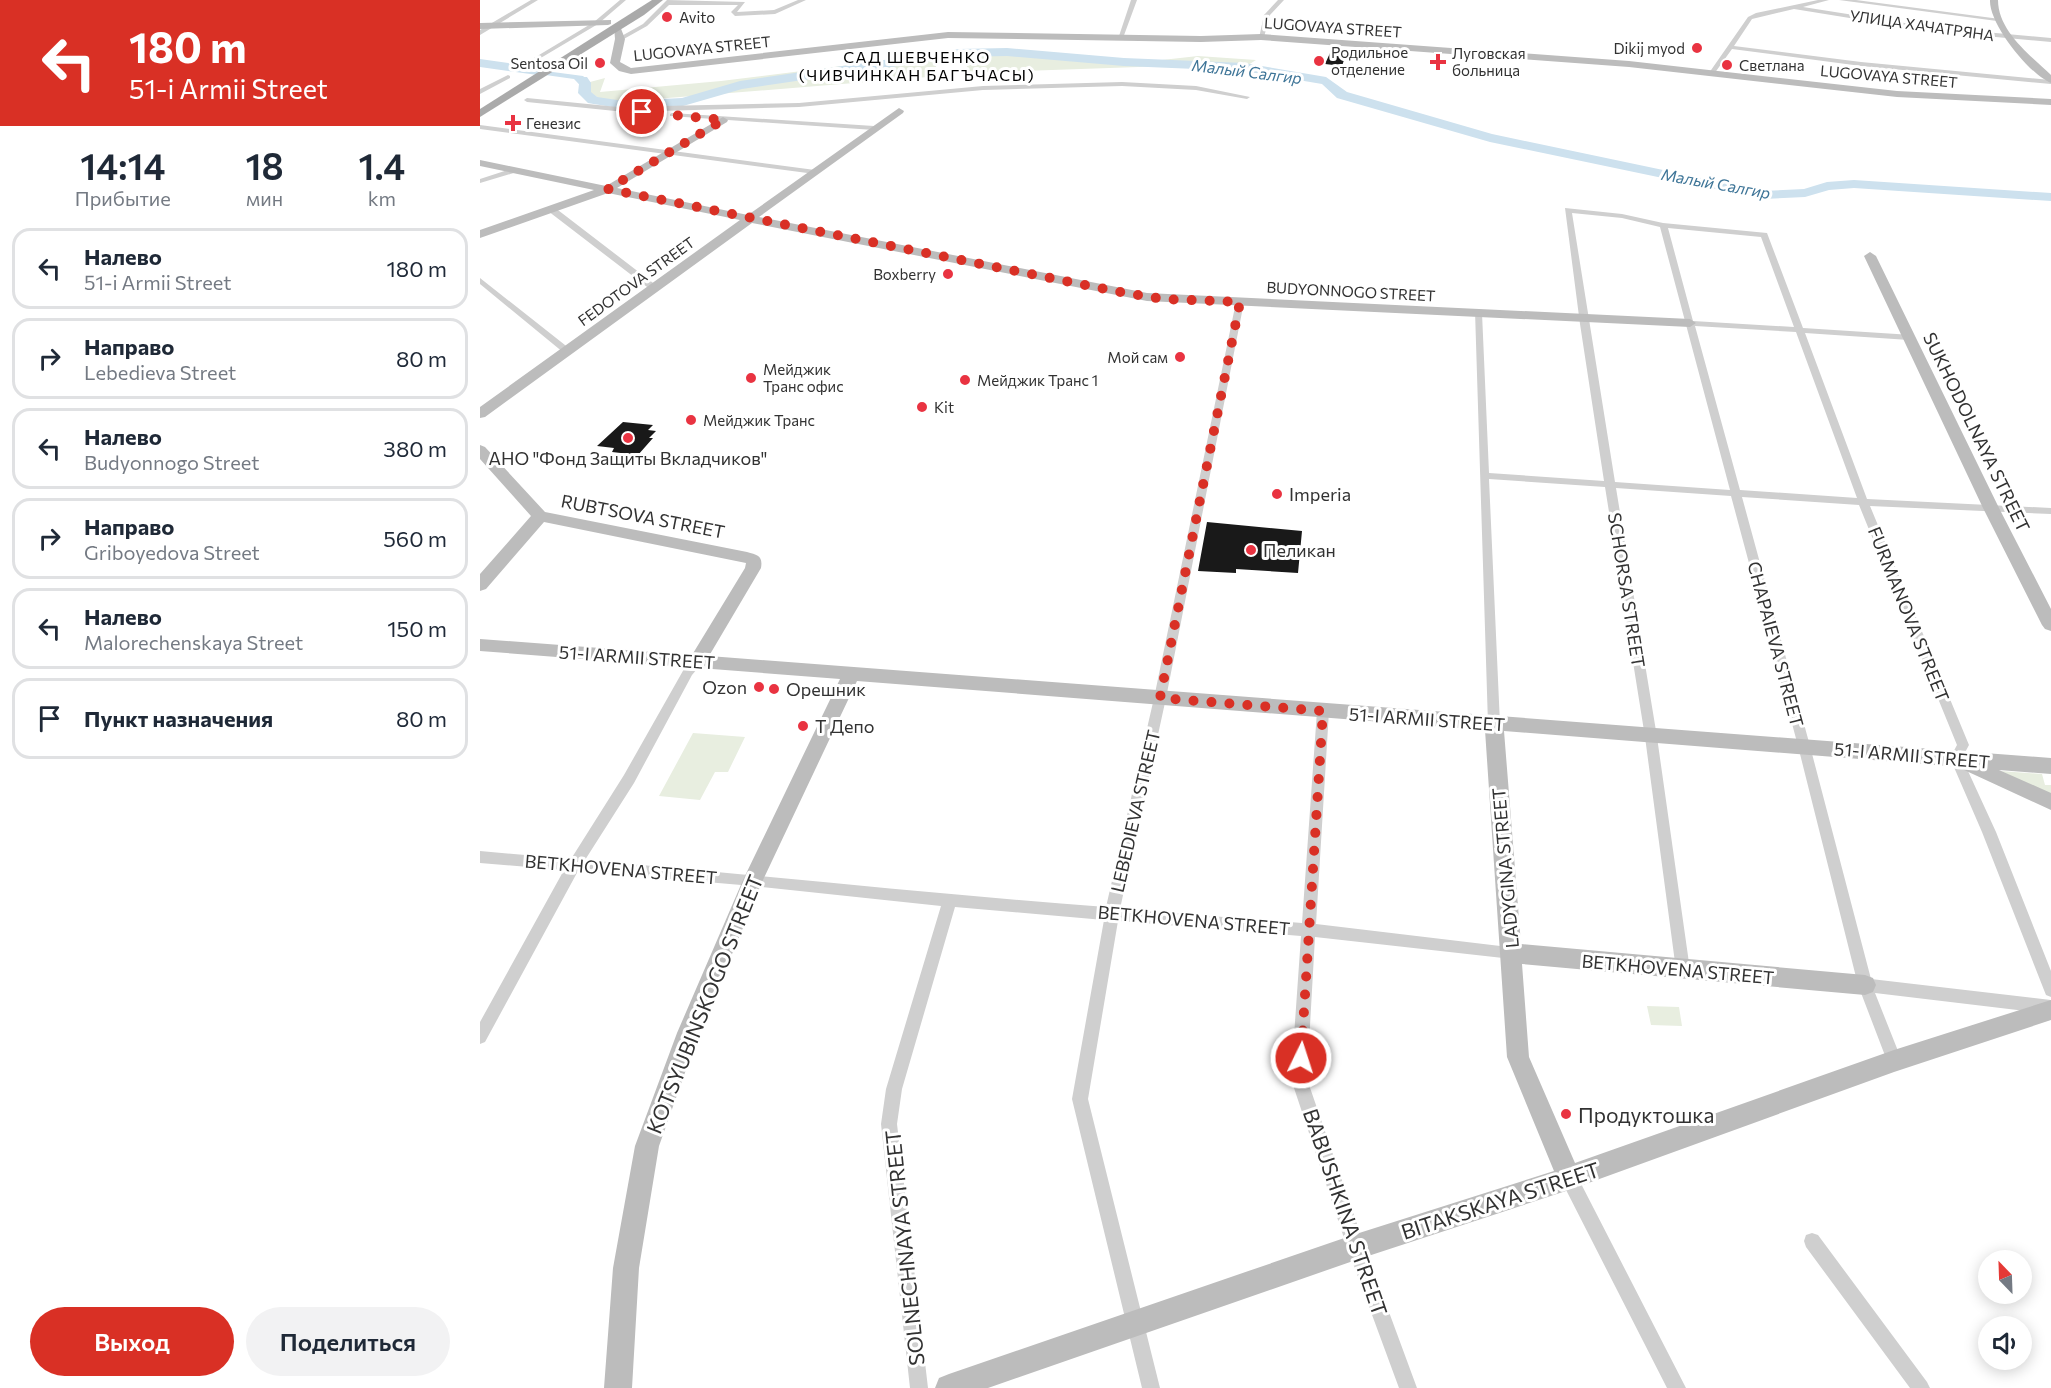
<!DOCTYPE html>
<html lang="ru">
<head>
<meta charset="utf-8">
<style>
  body { margin:0; font-family:Commissioner,sans-serif; background:#f2f2f3; color:#1f2937; height:100vh; display:flex; flex-direction:column; font-size:22px; white-space:nowrap }
  * { box-sizing:border-box; margin:0 }
  p { font-size:20px; color:#747a83 }
  .icon { flex:none; width:33px; height:33px; fill:none; stroke:currentColor; stroke-width:2; stroke-linecap:round; stroke-linejoin:round }
  .map { position:relative; flex:1; overflow:hidden }
  .panel { display:flex; flex-direction:column; background:#fff; width:480px }
  .panel>* { flex:none }
  .guide { background:#d93025; color:#fff; overflow:hidden }
  .needle { width:39px; rotate:337deg }
  .fabs { position:absolute; left:1498px; top:1250px; display:grid; gap:12px }
  .fabs a { display:grid; place-items:center; width:54px; height:54px; border-radius:50%; background:#fff; box-shadow:0 3px 15px #0003; font-size:30px }
  .pin { position:absolute; display:grid; place-items:center; width:51px; height:51px; color:#fff; margin:-26px; border:3px solid #fff; border-radius:50%; box-shadow:0 2px 6px #0007 }
  .me { position:absolute; width:66px; margin:-33px; rotate:4deg; stroke-linejoin:round; filter:drop-shadow(0 0 4px #0008) }
  .turn { display:flex; align-items:center; gap:21px; height:126px; padding:0 30px; font-size:27px }
  .turn .icon { width:78px; height:78px; stroke-width:2.5 }
  .turn b { display:block; font-size:42px; line-height:51px }
  .eta { display:flex; justify-content:space-evenly; align-items:center; height:102px; text-align:center }
  .eta b { font-size:36px; font-weight:600; line-height:42px }
  .action { display:flex; gap:12px; margin-top:auto; padding:12px 30px }
  .action a { flex:1; height:69px; border-radius:36px; background:#d93025; color:#fff; font-size:24px; font-weight:600; line-height:69px; text-align:center }
  .action a+a { background:#f2f2f3; color:#1f2937 }
  ul { padding:0; list-style:none }
  li { display:flex; align-items:center; gap:18px; height:81px; margin:0 12px 9px; padding:0 18px; border:3px solid #e0e1e3; border-radius:18px }
  li div { flex:1 }
  li b { display:block; font-size:22px }
  li em { font-style:normal }
  main { display:flex; flex:1; min-height:0 }
  .map>svg:first-child { display:block }
  .green { fill:#e8eee0 }
  .water { fill:#cde1ee }
  .lines { fill:none; stroke-linecap:round; stroke-linejoin:round }
  .river { fill:#cde1ee; fill-rule:evenodd }
  .building { fill:#191919 }
  .street { fill:#cfcfcf; fill-rule:evenodd }
  .secondary { fill:#bcbcbc; fill-rule:evenodd }
  .primary { fill:#aaa; fill-rule:evenodd }
  .route { stroke:#d93025; stroke-width:10; stroke-dasharray:0 18 }
  .poi-dot { fill:#e93341; stroke:#fff; stroke-width:2 }
  .labels { text-anchor:middle; dominant-baseline:central; stroke-width:6; stroke-linejoin:round; paint-order:stroke }
  .far-poi-label { font-size:15px; fill:#323232; stroke:#fff; text-anchor:start }
  .far-street-label { font-size:15px; fill:#323232; stroke:#fff }
  .far-neighbourhood-label { font-size:16px; letter-spacing:1.5px; fill:#000; stroke:#fff }
  .far-water-label { font-size:16px; font-style:italic; fill:#3d7497; stroke:#fff }
  .street-label { font-size:18px; fill:#323232; stroke:#fff }
  .poi-label { font-size:18px; fill:#323232; stroke:#fff; text-anchor:start }
  .near-street-label { font-size:21px; fill:#323232; stroke:#fff }
  .near-poi-label { font-size:21px; fill:#323232; stroke:#fff; text-anchor:start }
</style>
</head>
<body>
<main>
<section class="panel">
<div class="guide">
<div class="turn"><svg class="icon" aria-label="left" viewBox="0 0 24 24"><path d="M17 20v-9H6M10 6l-5 5 5 5"/></svg><div><b>180 m</b>51-i Armii Street</div></div>
</div>
<div class="eta">
<div><b>14:14</b><p>Прибытие</p></div>
<div><b>18</b><p>мин</p></div>
<div><b>1.4</b><p>km</p></div>
</div>
<ul>
<li><svg class="icon" aria-label="left" viewBox="0 0 24 24"><path d="M17 20v-9H6M10 6l-5 5 5 5"/></svg><div><b>Налево</b><p>51-i Armii Street</p></div><em>180 m</em></li>
<li><svg class="icon" aria-label="right" viewBox="0 0 24 24"><path d="M7 20v-9h11M14 6l5 5-5 5"/></svg><div><b>Направо</b><p>Lebedieva Street</p></div><em>80 m</em></li>
<li><svg class="icon" aria-label="left" viewBox="0 0 24 24"><path d="M17 20v-9H6M10 6l-5 5 5 5"/></svg><div><b>Налево</b><p>Budyonnogo Street</p></div><em>380 m</em></li>
<li><svg class="icon" aria-label="right" viewBox="0 0 24 24"><path d="M7 20v-9h11M14 6l5 5-5 5"/></svg><div><b>Направо</b><p>Griboyedova Street</p></div><em>560 m</em></li>
<li><svg class="icon" aria-label="left" viewBox="0 0 24 24"><path d="M17 20v-9H6M10 6l-5 5 5 5"/></svg><div><b>Налево</b><p>Malorechenskaya Street</p></div><em>150 m</em></li>
<li><svg class="icon" aria-label="arrive" viewBox="0 0 24 24"><path d="M6 21V4h12l-3 4 3 4H6"/></svg><div><b>Пункт назначения</b></div><em>80 m</em></li>
</ul>
<div class="action"><a>Выход</a><a>Поделиться</a></div>
</section>
<div class="map">
<svg width="1571" height="1388" viewBox="0 0 1571 1388">
  <rect width="100%" height="100%" fill="#fff"/>
  <path class="green" d="M 533,50 L 673,61 L 718,56 L 776,60 L 757,72 L 716,65 L 482,73 L 495,56 L 479,55 L 464,56 L 448,77 L 163,100 L 122,100 L 111,93 L 110,82 L 125,78 L 120,92 L 241,81 L 481,51 Z
    M 213,733 L 265,737 L 248,772 L 235,772 L 220,800 L 179,796 Z
    M 1521,771 L 1562,774 L 1565,785 L 1571,785 L 1571,796 Z
    M 1167,1006 L 1199,1007 L 1202,1026 L 1171,1025 Z"/>
  <path class="water" d="M 35,67 L 103,76 L 111,83 L 111,93 L 122,100 L 114,104 C 104,99 100,96 99,84 L 94,79 L 30,70 Z"/>
  <g class="lines">
    <path class="river" d="M 527,48 L 644,58 L 764,63 L 846,77 L 867,92 L 1012,134 L 1283,191 L 1324,189 L 1347,182 L 1374,180 L 1571,193 L 1571,201 L 1374,188 L 1349,190 L 1325,197 L 1283,199 L 1010,142 L 857,98 L 842,84 L 764,71 L 644,66 L 527,56 L 479,57 L 262,89 L 203,106 L 144,109 L 108,103 L 98,93 L 99,84 L 96,80 L 97,77 L 107,77 L 111,83 L 111,92 L 117,97 L 144,101 L 202,98 L 260,81 L 479,49 Z
      M 0,59 L 65,68 L 71,72 L 65,76 L 0,67 Z"/>
  </g>
  <path class="building" d="M 850,53 L 866,54 L 862,66 L 845,64 Z
    M 143,422 L 173,425 L 168,430 L 176,431 L 169,438 L 173,438 L 158,455 L 132,452 L 134,448 L 117,446 Z
    M 727,522 L 822,531 L 818,573 L 756,569 L 756,573 L 718,571 Z"/>
  <g class="lines">
    <path class="street" d="M 51,0 L 58,0 L 0,35 L 0,30 Z
      M 140,0 L 146,0 L 118,24 L 59,59 L 54,58 L 114,22 Z
      M 187,0 L 265,2 L 257,12 L 294,10 L 318,0 L 326,0 L 295,14 L 255,16 L 251,12 L 258,5 L 189,5 L 167,26 L 142,40 L 138,40 L 138,38 L 163,24 Z
      M 651,0 L 657,0 L 643,38 L 638,39 Z
      M 798,0 L 804,0 L 790,15 L 784,37 L 779,38 L 784,15 Z
      M 1338,0 L 1349,0 L 1323,7 L 1450,27 L 1571,38 L 1571,42 L 1450,31 L 1314,9 L 1272,19 L 1254,46 L 1381,62 L 1571,80 L 1571,84 L 1381,66 L 1252,49 L 1234,74 L 1229,73 L 1268,17 L 1276,13 Z
      M 1359,0 L 1376,0 L 1520,19 L 1517,21 Z
      M 28,75 L 30,76 L 30,78 L 0,94 L 0,89 Z
      M 642,82 L 716,86 L 770,97 L 767,99 L 716,90 L 642,86 L 503,90 L 319,107 L 145,112 L 47,102 L 44,100 L 47,98 L 138,107 L 319,103 L 503,86 Z
      M 192,113 L 394,126 L 397,128 L 394,130 L 190,116 L 190,114 Z
      M 0,125 L 335,170 L 339,172 L 335,174 L 0,129 Z
      M 34,168 L 38,170 L 37,172 L 0,183 L 0,179 Z
      M 68,207 L 74,207 L 177,286 L 177,290 L 171,290 L 68,211 Z
      M 1085,208 L 1142,214 L 1183,223 L 1287,233 L 1323,328 L 1432,335 L 1433,337 L 1429,340 L 1325,333 L 1387,499 L 1571,508 L 1571,514 L 1390,506 L 1489,745 L 1482,758 L 1516,832 L 1571,971 L 1571,997 L 1566,995 L 1564,990 L 1502,832 L 1470,758 L 1477,745 L 1379,505 L 1262,497 L 1330,746 L 1391,979 L 1571,1000 L 1571,1014 L 1395,993 L 1422,1061 L 1419,1066 L 1414,1068 L 1409,1066 L 1378,985 L 1318,746 L 1251,496 L 1136,488 L 1177,737 L 1210,970 L 1208,975 L 1203,977 L 1198,975 L 1196,970 L 1165,737 L 1125,487 L 1009,479 L 1020,724 L 1018,727 L 1010,727 L 1008,724 L 995,311 L 1002,313 L 1009,473 L 1124,481 L 1100,324 ZM 1092,213 L 1142,218 L 1180,227 L 1250,490 L 1135,482 ZM 1188,228 L 1281,237 L 1314,327 L 1213,321 ZM 1215,326 L 1316,332 L 1377,498 L 1260,490 Z
      M 0,278 L 90,349 L 90,353 L 84,353 L 0,284 Z
      M 760,299 L 764,302 L 686,698 L 640,909 L 822,923 L 837,711 L 839,708 L 847,708 L 849,711 L 836,924 L 1037,948 L 1039,953 L 1037,958 L 1032,959 L 835,937 L 827,1079 L 885,1247 L 937,1388 L 919,1388 L 867,1247 L 811,1079 L 821,936 L 638,921 L 608,1099 L 680,1388 L 662,1388 L 592,1099 L 624,920 L 475,907 L 422,1089 L 417,1124 L 448,1388 L 430,1388 L 401,1124 L 406,1089 L 461,906 L 273,886 L 98,871 L 5,1042 L 0,1044 L 0,1022 L 84,870 L 0,863 L 0,851 L 91,859 L 144,775 L 204,669 L 213,659 L 217,658 L 223,662 L 212,675 L 154,783 L 105,860 C 279,875 452,894 626,907 L 674,698 L 756,302 Z
      M 1089,1170 L 1095,1172 L 1206,1388 L 1187,1388 L 1083,1184 L 1081,1178 L 1083,1172 Z
      M 1332,1233 L 1338,1235 L 1447,1382 L 1450,1388 L 1430,1388 L 1326,1247 L 1324,1241 L 1326,1235 Z"/>
    <path class="secondary" d="M 1510,0 L 1518,0 C 1518,31 1550,55 1571,75 L 1571,83 C 1549,74 1509,24 1510,0 Z
      M 131,20 L 131,24 L 128,25 L 0,29 L 0,23 Z
      M 134,26 L 140,26 L 145,39 L 140,62 L 151,68 L 468,32 L 721,36 L 781,34 L 1149,61 L 1417,91 L 1571,99 L 1571,105 L 1417,97 L 1149,67 L 781,40 L 721,42 L 468,38 L 151,74 L 139,71 L 130,63 L 135,39 Z
      M 419,108 L 424,111 L 423,113 L 279,217 L 667,293 L 1210,319 L 1216,323 L 1210,327 L 667,301 L 272,223 L 5,417 L 0,418 L 0,407 L 260,220 L 128,193 L 0,238 L 0,230 L 114,190 L 0,166 L 0,160 L 126,186 L 243,117 L 248,120 L 247,122 L 137,188 L 268,215 Z
      M 1390,252 L 1396,256 L 1519,508 L 1571,609 L 1571,631 L 1565,629 L 1562,625 L 1503,508 L 1384,256 Z
      M 0,445 L 5,447 L 65,512 L 267,552 C 278,555 283,556 281,568 L 229,656 L 1571,758 L 1571,774 L 1519,770 L 1571,793 L 1571,810 L 1482,769 L 1481,767 L 1024,731 L 1041,944 L 1385,975 L 1393,978 L 1396,985 L 1393,992 L 1385,995 L 1042,964 L 1049,1057 L 1095,1163 L 1414,1050 L 1571,1000 L 1571,1020 L 1414,1072 L 1089,1190 L 876,1260 L 508,1388 L 455,1388 L 459,1378 L 469,1374 L 876,1234 L 1074,1171 L 1027,1057 L 1005,730 L 377,681 L 283,880 L 219,1033 L 179,1146 L 159,1268 L 152,1388 L 124,1388 L 133,1268 L 155,1146 L 197,1033 L 263,880 L 360,679 L 0,651 L 0,639 L 212,655 L 265,568 L 266,563 L 64,522 L 6,589 L 0,591 L 0,574 L 51,516 L 0,459 Z"/>
    <path class="primary" d="M 172,0 L 183,0 L 164,15 L 0,117 L 0,109 Z"/>
  </g>
  <g class="lines">
    <path class="route" d="M 162,112 L 243,120 L 128,189 L 645,293 L 683,299 L 760,302 L 680,698 L 843,711 L 821,1058"/>
  </g>
  <g class="poi-dot">
    <circle cx="187" cy="17" r="6"/>
    <circle cx="1217" cy="48" r="6"/>
    <circle cx="839" cy="61" r="6"/>
    <path d="M955 53h6v6h6v6h-6v6h-6v-6h-6v-6h6z"/>
    <circle cx="120" cy="63" r="6"/>
    <circle cx="1247" cy="65" r="6"/>
    <path d="M30 114h6v6h6v6h-6v6h-6v-6h-6v-6h6z"/>
    <circle cx="468" cy="274" r="6"/>
    <circle cx="700" cy="357" r="6"/>
    <circle cx="271" cy="378" r="6"/>
    <circle cx="485" cy="380" r="6"/>
    <circle cx="442" cy="407" r="6"/>
    <circle cx="211" cy="420" r="6"/>
    <circle cx="148" cy="438" r="6"/>
    <circle cx="797" cy="494" r="6"/>
    <circle cx="771" cy="550" r="6"/>
    <circle cx="279" cy="687" r="6"/>
    <circle cx="294" cy="689" r="6"/>
    <circle cx="323" cy="726" r="6"/>
    <circle cx="1086" cy="1114" r="6"/>
  </g>
  <g class="labels">
    <g class="far-poi-label">
      <text x="199" y="17">Avito</text>
      <text x="1205" y="48" text-anchor="end">Dikij myod</text>
      <text x="851" y="52">Родильное<tspan x="851" dy="17">отделение</tspan></text>
      <text x="972" y="53">Луговская<tspan x="972" dy="17">больница</tspan></text>
      <text x="108" y="63" text-anchor="end">Sentosa Oil</text>
      <text x="1259" y="65">Светлана</text>
      <text x="46" y="123">Генезис</text>
      <text x="456" y="274" text-anchor="end">Boxberry</text>
      <text x="688" y="357" text-anchor="end">Мой сам</text>
      <text x="283" y="369">Мейджик<tspan x="283" dy="17">Транс офис</tspan></text>
      <text x="497" y="380">Мейджик Транс 1</text>
      <text x="454" y="407">Kit</text>
      <text x="223" y="420">Мейджик Транс</text>
    </g>
    <g class="far-street-label">
      <text transform="translate(1442 25) rotate(8)">УЛИЦА ХАЧАТРЯНА</text>
      <text transform="translate(853 27) rotate(4)">LUGOVAYA STREET</text>
      <text transform="translate(222 48) rotate(-6)">LUGOVAYA STREET</text>
      <text transform="translate(1409 76) rotate(5)">LUGOVAYA STREET</text>
      <text transform="translate(156 281) rotate(-36)">FEDOTOVA STREET</text>
      <text transform="translate(871 291) rotate(3)">BUDYONNOGO STREET</text>
    </g>
    <g class="far-neighbourhood-label">
      <text x="437" y="56">САД ШЕВЧЕНКО<tspan x="437" dy="18">(ЧИВЧИНКАН БАГЪЧАСЫ)</tspan></text>
    </g>
    <g class="far-water-label">
      <text transform="translate(767 71) rotate(7)">Малый Салгир</text>
      <text transform="translate(1236 183) rotate(10)">Малый Салгир</text>
    </g>
    <g class="street-label">
      <text transform="translate(1497 432) rotate(64)">SUKHODOLNAYA STREET</text>
      <text transform="translate(163 516) rotate(11)">RUBTSOVA STREET</text>
      <text transform="translate(1147 590) rotate(81)">SCHORSA STREET</text>
      <text transform="translate(1429 614) rotate(68)">FURMANOVA STREET</text>
      <text transform="translate(1296 644) rotate(75)">CHAPAIEVA STREET</text>
      <text transform="translate(157 657) rotate(4)">51-I ARMII STREET</text>
      <text transform="translate(947 719) rotate(4)">51-I ARMII STREET</text>
      <text transform="translate(1432 755) rotate(5)">51-I ARMII STREET</text>
      <text transform="translate(655 811) rotate(-77)">LEBEDIEVA STREET</text>
      <text transform="translate(1025 868) rotate(-95)">LADYGINA STREET</text>
      <text transform="translate(141 869) rotate(5)">BETKHOVENA STREET</text>
      <text transform="translate(714 920) rotate(5)">BETKHOVENA STREET</text>
      <text transform="translate(1198 969) rotate(5)">BETKHOVENA STREET</text>
    </g>
    <g class="poi-label">
      <text x="148" y="458" text-anchor="middle">АНО "Фонд Защиты Вкладчиков"</text>
      <text x="809" y="494">Imperia</text>
      <text x="783" y="550">Пеликан</text>
      <text x="267" y="687" text-anchor="end">Ozon</text>
      <text x="306" y="689">Орешник</text>
      <text x="335" y="726">Т Депо</text>
    </g>
    <g class="near-street-label">
      <text transform="translate(224 1004) rotate(-68)">KOTSYUBINSKOGO STREET</text>
      <text transform="translate(1020 1200) rotate(-18)">BITAKSKAYA STREET</text>
      <text transform="translate(866 1212) rotate(71)">BABUSHKINA STREET</text>
      <text transform="translate(424 1248) rotate(-96)">SOLNECHNAYA STREET</text>
    </g>
    <g class="near-poi-label">
      <text x="1098" y="1114">Продуктошка</text>
    </g>
  </g>
</svg>
<div class="fabs">
<a><svg class="needle" viewBox="-14 -14 28 28"><path d="M0-13l5 13h-10z" fill="#e53935"/><path d="M0 13l5-13h-10z" fill="#747a83"/></svg></a>
<a><svg class="icon" aria-label="sound" viewBox="0 0 24 24"><path d="M4 9h4l5-4v14l-5-4H4zM17 9q2 3 0 6"/></svg></a>
</div>
<div class="pin" style="left:162px;top:112px;background:#d93025"><svg class="icon" aria-label="arrive" viewBox="0 0 24 24"><path d="M6 21V4h12l-3 4 3 4H6"/></svg></div>
<svg class="me" style="left:821px;top:1058px" viewBox="-20 -20 40 40"><circle r="17" fill="#d93025" stroke="#fff" stroke-width="3"/><path d="M0-11L8 9 0 5-8 9z" fill="#fff"/></svg>
</div>
</main>
</body>
</html>
